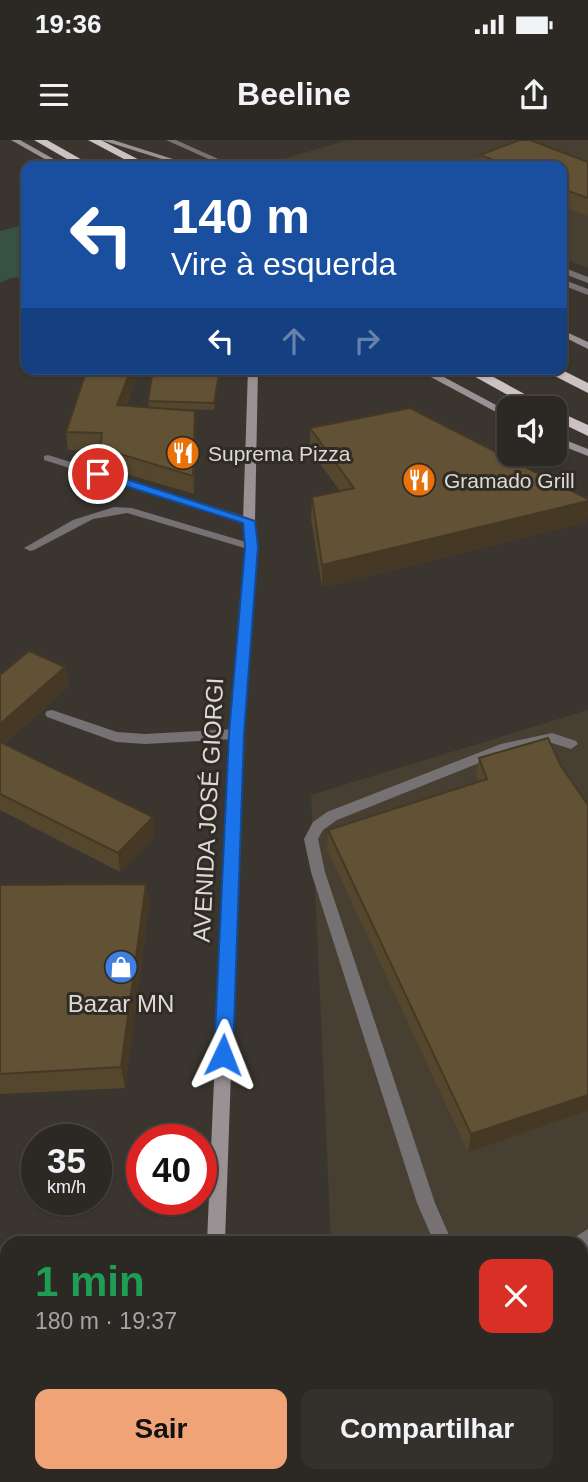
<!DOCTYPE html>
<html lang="pt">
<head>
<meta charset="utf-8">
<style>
  body { margin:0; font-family:Helvetica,sans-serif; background:#34302b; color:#f1f3f6; height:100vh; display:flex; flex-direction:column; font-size:26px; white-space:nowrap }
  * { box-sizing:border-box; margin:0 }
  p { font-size:23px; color:#a6a6a6 }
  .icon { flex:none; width:38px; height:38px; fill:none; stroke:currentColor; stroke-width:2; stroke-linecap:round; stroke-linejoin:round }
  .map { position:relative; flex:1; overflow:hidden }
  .details { position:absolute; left:0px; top:1096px; width:588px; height:247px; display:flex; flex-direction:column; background:#2c2823; border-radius:21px 21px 0 0; box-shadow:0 2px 5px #0004,0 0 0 2px #484441 }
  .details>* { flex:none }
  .top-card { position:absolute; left:21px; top:21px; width:546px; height:214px; border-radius:14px; box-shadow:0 2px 5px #0004,0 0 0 2px #484441; background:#1a4fa0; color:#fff; overflow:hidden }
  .buttons { position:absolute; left:497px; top:256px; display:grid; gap:14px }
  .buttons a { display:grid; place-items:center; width:70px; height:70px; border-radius:14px; background:#2c2823; box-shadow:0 2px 5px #0004,0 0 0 2px #484441; font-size:35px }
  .speed { position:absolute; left:21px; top:984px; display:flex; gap:14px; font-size:35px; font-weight:700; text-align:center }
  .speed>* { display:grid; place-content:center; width:91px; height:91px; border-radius:50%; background:#2c2823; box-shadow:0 2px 5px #0004,0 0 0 2px #484441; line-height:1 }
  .speed small { font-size:18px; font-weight:400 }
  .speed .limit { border:10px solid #d22; background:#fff; color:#111 }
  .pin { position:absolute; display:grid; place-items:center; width:60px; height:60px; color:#fff; margin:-30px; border:4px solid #fff; border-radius:50%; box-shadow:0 2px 7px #0007 }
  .me { position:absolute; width:77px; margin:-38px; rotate:2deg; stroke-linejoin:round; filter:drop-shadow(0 0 5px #0008) }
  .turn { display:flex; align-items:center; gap:24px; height:147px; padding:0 35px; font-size:32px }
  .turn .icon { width:91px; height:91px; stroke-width:2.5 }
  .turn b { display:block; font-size:49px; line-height:60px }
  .lanes { display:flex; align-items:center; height:66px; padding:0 35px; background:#0003; justify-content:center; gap:35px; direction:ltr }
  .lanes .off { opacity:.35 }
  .round { display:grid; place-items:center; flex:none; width:74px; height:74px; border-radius:14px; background:#34302b }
  .summary { display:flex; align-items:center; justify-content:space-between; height:119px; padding:0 35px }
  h1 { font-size:42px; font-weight:600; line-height:52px; color:#1e9e55 }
  .action { display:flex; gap:14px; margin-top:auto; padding:14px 35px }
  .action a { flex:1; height:80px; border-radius:14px; background:#efa377; color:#111; font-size:28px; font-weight:600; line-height:80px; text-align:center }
  .action a+a { background:#34302b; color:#f1f3f6 }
  .status { display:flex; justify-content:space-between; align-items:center; height:49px; padding:0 35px; background:#2c2823; direction:ltr }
  .status svg { height:19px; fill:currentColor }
  header { display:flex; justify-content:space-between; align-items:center; height:91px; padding:0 35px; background:#2c2823; font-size:32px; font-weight:600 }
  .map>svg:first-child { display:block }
  .built { fill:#473f32 }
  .green { fill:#375143 }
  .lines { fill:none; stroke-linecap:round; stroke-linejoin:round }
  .lane { fill:#767172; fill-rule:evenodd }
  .street { fill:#767172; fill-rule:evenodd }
  .secondary { fill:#999193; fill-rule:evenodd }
  .highway { fill:#ccc1c3; fill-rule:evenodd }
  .wall { fill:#54472e }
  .shaded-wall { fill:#453925 }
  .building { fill:#625235; stroke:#453925; stroke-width:2 }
  .route { fill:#1a73e8; stroke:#114b97; stroke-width:2 }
  .labels { text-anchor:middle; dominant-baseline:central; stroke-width:6; stroke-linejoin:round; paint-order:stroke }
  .far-poi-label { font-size:21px; fill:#dddad6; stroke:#302c25; text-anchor:start }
  .street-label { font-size:24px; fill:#dddad6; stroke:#302c25 }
  .poi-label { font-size:24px; fill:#dddad6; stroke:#302c25 }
</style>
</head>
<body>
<div class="status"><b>19:36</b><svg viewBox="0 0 49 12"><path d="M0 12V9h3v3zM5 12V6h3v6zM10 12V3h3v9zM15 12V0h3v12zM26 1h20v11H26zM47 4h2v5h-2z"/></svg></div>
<header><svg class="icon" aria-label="menu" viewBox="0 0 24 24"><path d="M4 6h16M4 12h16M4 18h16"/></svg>Beeline<svg class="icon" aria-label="share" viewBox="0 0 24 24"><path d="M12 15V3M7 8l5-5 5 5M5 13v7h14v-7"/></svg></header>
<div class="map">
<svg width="588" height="1342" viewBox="0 0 588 1342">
  <rect width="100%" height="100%" fill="#3a362f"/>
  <path class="built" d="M 348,0 L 588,0 L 588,128 L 562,118 L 562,26 L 259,26 Z
    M 588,570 L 588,1342 L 342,1342 L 342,1335 L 581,1335 L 581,1102 L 331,1102 L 311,655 Z"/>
  <path class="green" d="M 26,84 L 26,137 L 10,138 L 0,143 L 0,91 Z"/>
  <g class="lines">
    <path class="lane" d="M 166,0 L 176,0 L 234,26 L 224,26 Z
      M 562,127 L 588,137 L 588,143 L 562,133 Z
      M 562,139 L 588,149 L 588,155 L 562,145 Z
      M 48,315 L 253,379 L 255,381 L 253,383 L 245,383 L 44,320 L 44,316 Z
      M 114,367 L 132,368 L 256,405 L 258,407 L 252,410 L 248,409 L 127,373 L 93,379 L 34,410 L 30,411 L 24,408 L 73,380 Z
      M 52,570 L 117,592 L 145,594 L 236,589 L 243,594 L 236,599 L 145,604 L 116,602 L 47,577 L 45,574 L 47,571 Z
      M 552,593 L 576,601 L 578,604 L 571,609 L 552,603 L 509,611 L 337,680 L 323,690 L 318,699 L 325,732 L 435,1063 L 452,1102 L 434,1102 L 417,1063 L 311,732 L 304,699 L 313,682 L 327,672 L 501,604 Z
      M 588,1089 L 588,1109 L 581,1112 L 581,1102 L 572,1102 L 575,1097 Z
      M 0,1246 L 7,1246 L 7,1266 L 0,1266 Z
      M 241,1335 L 269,1335 L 266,1342 L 239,1342 Z"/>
    <path class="street" d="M 0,1124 L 7,1124 L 7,1142 L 0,1142 Z"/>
    <path class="secondary" d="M 11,0 L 20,0 L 66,26 L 57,26 Z
      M 101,0 L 113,0 L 195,26 L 184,26 Z
      M 562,190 L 588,202 L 588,209 L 562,196 Z
      M 248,229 L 258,229 L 255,381 L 258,407 L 243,594 L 225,1102 L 207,1102 L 229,594 L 246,407 L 243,381 Z
      M 416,229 L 429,229 L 509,272 L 509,279 Z
      M 555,296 L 588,309 L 588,316 L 555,303 Z
      M 196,1335 L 216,1335 L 215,1342 L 195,1342 Z"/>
    <path class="highway" d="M 34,0 L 47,0 L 93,26 L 79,26 Z
      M 88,0 L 101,0 L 151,26 L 137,26 Z
      M 461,229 L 479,229 L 550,268 L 531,268 Z
      M 541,229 L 560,229 L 588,243 L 588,253 Z
      M 555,270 L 588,285 L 588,296 L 555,280 Z"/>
  </g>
  <path class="wall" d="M 480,15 L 588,22 L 588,76 L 565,67 L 562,26 L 479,26 Z
    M 221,229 L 214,270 L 158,268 L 196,289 L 194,354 L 103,327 L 101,311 L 68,310 L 66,292 L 138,232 L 126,266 L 149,268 L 148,261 Z
    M 310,288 L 588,359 L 587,382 L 322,447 L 311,379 L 312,357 L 340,351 L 310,310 Z
    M 65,527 L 69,546 L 4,604 L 155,696 L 120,732 L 0,670 L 0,535 Z
    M 479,618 L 561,626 L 588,665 L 588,971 L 468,1012 L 327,709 L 328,690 L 478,642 L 476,637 Z
    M 146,744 L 149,766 L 125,948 L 0,954 L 0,745 Z"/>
  <path class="shaded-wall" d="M 562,51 L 568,51 L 565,67 L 562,67 Z
    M 131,229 L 138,229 L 138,232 L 119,283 L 117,265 Z
    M 220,229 L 221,229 L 214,270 L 214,263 Z
    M 195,271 L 196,289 L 194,354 L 193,336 Z
    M 588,361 L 587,382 L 322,447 L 322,425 Z
    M 65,527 L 69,546 L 0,607 L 0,584 Z
    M 153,677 L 155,696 L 120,732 L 118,713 Z
    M 146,744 L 149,766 L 125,948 L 121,927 Z
    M 588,955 L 588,971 L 468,1012 L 471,994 Z"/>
  <path class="building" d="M 520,0 L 530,0 L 588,22 L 588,58 L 568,51 L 562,51 L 562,26 L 509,26 L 480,15 Z
    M 87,229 L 131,229 L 117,265 L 195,271 L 193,336 L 100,308 L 102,293 L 66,292 Z
    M 153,229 L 220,229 L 214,263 L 148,261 Z
    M 410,268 L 588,359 L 588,361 L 322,425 L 312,357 L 354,348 L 310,288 Z
    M 29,511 L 65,527 L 0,584 L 0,535 Z
    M 548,598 L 561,626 L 588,665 L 588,955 L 471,994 L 328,690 L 487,639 L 479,618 Z
    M 0,602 L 153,677 L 118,713 L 0,654 Z
    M 146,744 L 121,927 L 0,934 L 0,745 Z
    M 7,1313 L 7,1335 L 98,1335 L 98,1342 L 0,1342 L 0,1314 Z"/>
  <path class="route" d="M 98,330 L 255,381 L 258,407 L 244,594 L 233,915 L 230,921 L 223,923 L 217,921 L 214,915 L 229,594 L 245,407 L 243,383 L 94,336 L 92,334 Z"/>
  <defs>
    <symbol id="restaurant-disc" viewBox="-11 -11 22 22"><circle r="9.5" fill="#e8710a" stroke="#302c25"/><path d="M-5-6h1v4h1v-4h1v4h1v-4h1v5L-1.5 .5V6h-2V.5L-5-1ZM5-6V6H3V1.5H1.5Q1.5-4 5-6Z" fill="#fff"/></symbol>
    <symbol id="shop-disc" viewBox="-11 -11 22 22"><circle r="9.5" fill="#3f7fe0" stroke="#302c25"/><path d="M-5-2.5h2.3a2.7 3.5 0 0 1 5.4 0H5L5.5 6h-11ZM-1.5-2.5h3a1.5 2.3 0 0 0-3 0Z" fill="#fff"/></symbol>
  </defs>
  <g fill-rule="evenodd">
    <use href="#restaurant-disc" x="164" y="294" width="38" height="38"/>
    <use href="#restaurant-disc" x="400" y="321" width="38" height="38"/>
    <use href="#shop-disc" x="102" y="808" width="38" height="38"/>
  </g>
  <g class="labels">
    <g class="far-poi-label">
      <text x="208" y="313">Suprema Pizza</text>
      <text x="444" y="340">Gramado Grill</text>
    </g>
    <g class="street-label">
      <text transform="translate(208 670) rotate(-87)">AVENIDA JOSÉ GIORGI</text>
    </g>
    <g class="poi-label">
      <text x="121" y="863">Bazar MN</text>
    </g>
  </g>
</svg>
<div class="buttons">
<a><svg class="icon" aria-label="sound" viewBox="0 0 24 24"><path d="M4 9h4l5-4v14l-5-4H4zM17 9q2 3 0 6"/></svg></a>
</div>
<div class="speed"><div>35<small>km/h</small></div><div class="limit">40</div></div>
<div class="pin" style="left:98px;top:334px;background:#d93025"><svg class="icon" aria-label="arrive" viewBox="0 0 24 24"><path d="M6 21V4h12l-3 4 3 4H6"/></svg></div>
<svg class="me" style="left:223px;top:915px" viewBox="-20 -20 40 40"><path d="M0-17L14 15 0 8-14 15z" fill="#1a73e8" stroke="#fff" stroke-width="4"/></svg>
<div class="top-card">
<div class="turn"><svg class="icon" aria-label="left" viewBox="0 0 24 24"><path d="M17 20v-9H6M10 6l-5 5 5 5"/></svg><div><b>140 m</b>Vire à esquerda</div></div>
<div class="lanes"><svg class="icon" aria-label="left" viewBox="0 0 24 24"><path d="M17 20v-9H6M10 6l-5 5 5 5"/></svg><svg class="icon off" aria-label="ahead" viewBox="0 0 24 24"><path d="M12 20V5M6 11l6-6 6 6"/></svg><svg class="icon off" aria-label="right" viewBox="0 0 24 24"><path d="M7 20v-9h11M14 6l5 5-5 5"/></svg></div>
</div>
<section class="details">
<div class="summary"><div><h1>1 min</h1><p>180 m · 19:37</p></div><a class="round" style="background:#d93025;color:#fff"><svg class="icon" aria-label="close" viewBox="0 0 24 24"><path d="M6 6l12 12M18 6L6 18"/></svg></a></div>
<div class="action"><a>Sair</a><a>Compartilhar</a></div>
</section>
</div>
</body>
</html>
